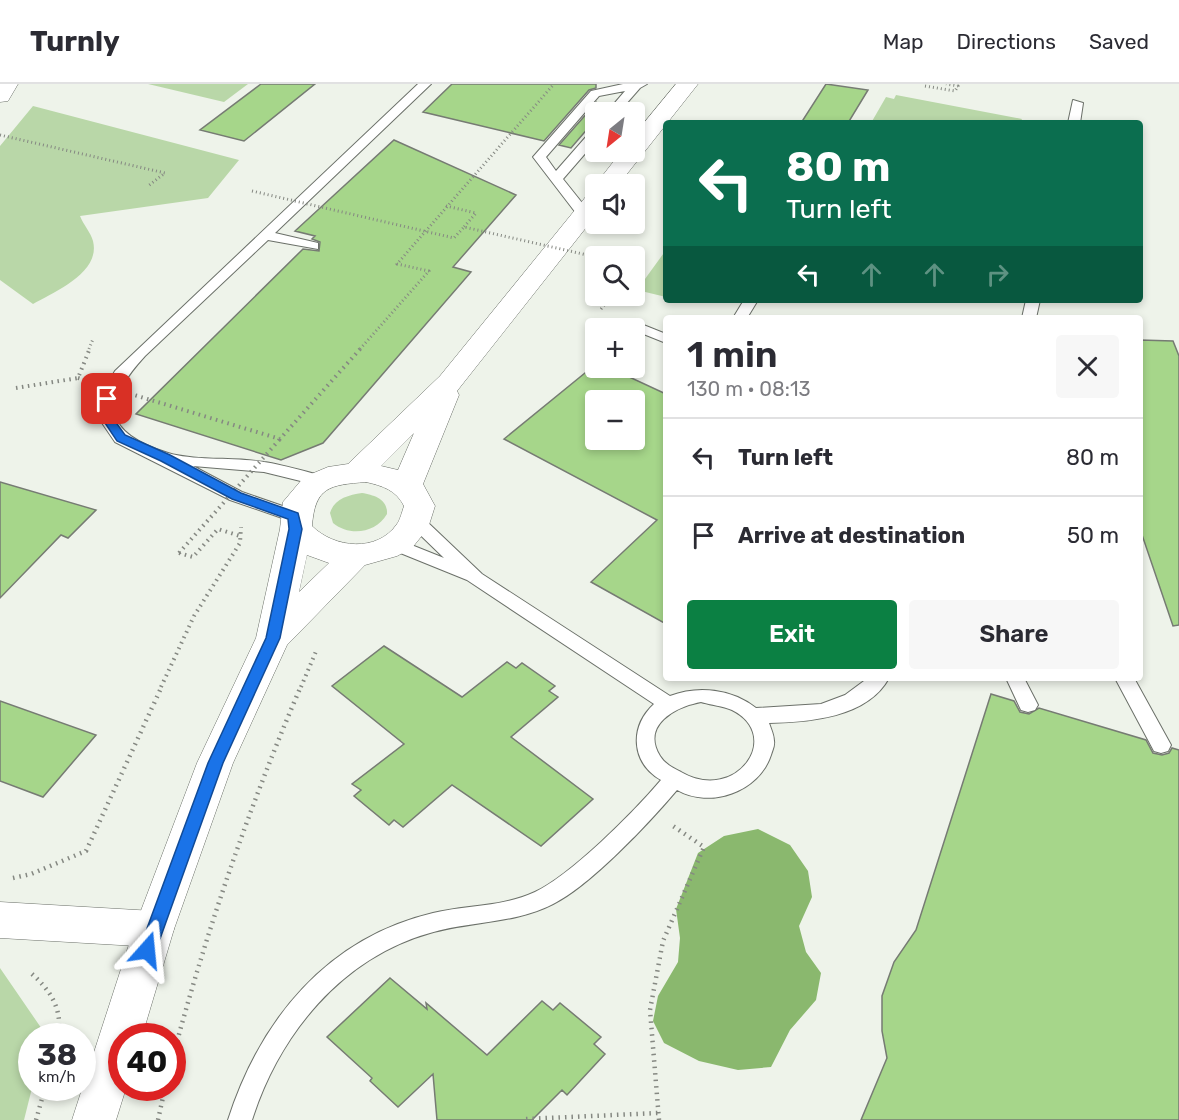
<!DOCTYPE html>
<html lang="en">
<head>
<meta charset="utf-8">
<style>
  body { margin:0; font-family:Rubik,sans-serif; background:#f7f7f7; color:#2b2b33; height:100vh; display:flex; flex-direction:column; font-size:22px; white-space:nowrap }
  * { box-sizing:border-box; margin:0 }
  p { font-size:20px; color:#7c7c81 }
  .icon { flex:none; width:33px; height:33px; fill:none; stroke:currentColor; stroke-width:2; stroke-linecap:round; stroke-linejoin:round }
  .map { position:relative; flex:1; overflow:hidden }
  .details { position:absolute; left:663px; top:231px; width:480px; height:366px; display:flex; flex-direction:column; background:#fff; border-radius:6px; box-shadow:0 3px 9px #0003 }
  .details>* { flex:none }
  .top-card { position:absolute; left:663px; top:36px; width:480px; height:183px; border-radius:6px; box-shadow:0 3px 9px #0003; background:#0b6e4f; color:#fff; overflow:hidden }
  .needle { width:39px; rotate:210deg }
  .controls { position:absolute; left:585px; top:18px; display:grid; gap:12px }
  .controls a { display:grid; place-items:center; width:60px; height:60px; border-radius:6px; background:#fff; box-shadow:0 3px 9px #0003; font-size:30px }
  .speed { position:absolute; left:18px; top:939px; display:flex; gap:12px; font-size:30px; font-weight:700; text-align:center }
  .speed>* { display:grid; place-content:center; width:78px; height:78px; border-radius:50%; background:#fff; box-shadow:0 3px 9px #0003; line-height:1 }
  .speed small { font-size:15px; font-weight:400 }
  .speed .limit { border:9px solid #d22; background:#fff; color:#111 }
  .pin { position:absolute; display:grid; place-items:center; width:51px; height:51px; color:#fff; margin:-26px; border-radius:12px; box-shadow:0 3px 9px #0006 }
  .me { position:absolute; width:66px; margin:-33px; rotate:18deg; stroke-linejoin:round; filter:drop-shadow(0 0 4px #0008) }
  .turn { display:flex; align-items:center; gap:21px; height:126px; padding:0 24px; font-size:27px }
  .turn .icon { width:78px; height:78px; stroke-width:2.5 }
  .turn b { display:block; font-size:42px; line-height:51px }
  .lanes { display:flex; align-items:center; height:57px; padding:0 24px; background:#0003; justify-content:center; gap:30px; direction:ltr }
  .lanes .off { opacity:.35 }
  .round { display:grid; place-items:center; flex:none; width:63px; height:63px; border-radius:6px; background:#f7f7f7 }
  .summary { display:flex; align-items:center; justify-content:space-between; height:102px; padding:0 24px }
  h1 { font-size:36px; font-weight:600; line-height:45px }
  .primary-button { display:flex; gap:12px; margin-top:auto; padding:12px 24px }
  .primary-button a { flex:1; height:69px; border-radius:6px; background:#0b8043; color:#fff; font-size:24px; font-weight:600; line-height:69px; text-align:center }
  .primary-button a+a { background:#f7f7f7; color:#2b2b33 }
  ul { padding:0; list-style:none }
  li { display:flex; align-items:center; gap:18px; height:78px; padding:0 24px; border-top:2px solid #e1e1e2 }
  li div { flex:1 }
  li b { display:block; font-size:22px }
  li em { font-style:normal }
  header { display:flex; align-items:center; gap:36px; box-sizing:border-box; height:84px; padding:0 30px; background:#fff; border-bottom:2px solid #e1e1e2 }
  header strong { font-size:28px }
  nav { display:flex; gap:33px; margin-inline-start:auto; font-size:21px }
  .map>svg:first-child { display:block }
  .green { fill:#b9d7a8 }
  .water { fill:#8ab86e }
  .building { fill:#a6d68a; stroke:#767b73; stroke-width:1.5; fill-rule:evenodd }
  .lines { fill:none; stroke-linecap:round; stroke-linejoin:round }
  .service-casing { stroke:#6b7069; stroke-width:2 }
  .minor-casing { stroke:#6b7069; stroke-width:1 }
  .tertiary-casing { stroke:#6b7069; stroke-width:1 }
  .path-far2 { stroke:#858882; stroke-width:3; stroke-dasharray:1 3; stroke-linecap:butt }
  .path-far1 { stroke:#858882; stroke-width:4; stroke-dasharray:1.5 4.5; stroke-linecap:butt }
  .path { stroke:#858882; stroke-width:4.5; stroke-dasharray:1.5 5; stroke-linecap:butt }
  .service { fill:#fff; fill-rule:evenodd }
  .minor { fill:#fff; fill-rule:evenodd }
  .tertiary { fill:#fff; fill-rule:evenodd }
  .path-bridge-far1 { stroke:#858882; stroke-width:3; stroke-dasharray:1 3; stroke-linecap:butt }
  .path-bridge { stroke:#858882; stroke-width:4; stroke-dasharray:1.5 4.5; stroke-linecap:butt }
  .route { fill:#1a73e8; stroke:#114b97; stroke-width:1.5 }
</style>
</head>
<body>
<header>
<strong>Turnly</strong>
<nav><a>Map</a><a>Directions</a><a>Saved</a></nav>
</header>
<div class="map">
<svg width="1179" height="1036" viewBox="0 0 1179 1036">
  <rect width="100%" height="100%" fill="#eef3ea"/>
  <path class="green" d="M 148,0 L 248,0 L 224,18 Z
    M 896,11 L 1022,35 L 1020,39 L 871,39 L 886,13 L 894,15 Z
    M 33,22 L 239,76 L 208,114 L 80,132 C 83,140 91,149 93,157 C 101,189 54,208 33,220 L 0,196 L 0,62 Z
    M 666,166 L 666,213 L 637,206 Z
    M 362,409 C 374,411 388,415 387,430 C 376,449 350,453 333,439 L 330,429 C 334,415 348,411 362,409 Z
    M 0,884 L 46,951 L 32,952 L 32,1004 L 24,1036 L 0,1036 Z"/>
  <path class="water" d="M 758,745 L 790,761 L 808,787 L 812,813 L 799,842 L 806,868 L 821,889 L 816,916 L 790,946 L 771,983 L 738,986 L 699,977 L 664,959 L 653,937 L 658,912 L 678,878 L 680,854 L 676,825 L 698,769 L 724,752 Z"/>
  <path class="building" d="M 261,0 L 315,0 L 244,57 L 200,46 Z
    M 452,0 L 596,0 L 596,4 L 589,6 L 544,57 L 423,28 Z
    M 826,0 L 868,6 L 848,39 L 801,39 Z
    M 596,19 L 596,35 L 571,64 L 559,61 Z
    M 394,56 L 516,111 L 453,183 L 471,188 L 323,359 L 281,376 L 136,330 L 303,165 L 319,167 L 320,158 L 312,155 L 315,152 L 295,147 Z
    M 1140,256 L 1173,257 L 1179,272 L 1179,541 L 1173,542 L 1140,445 Z
    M 596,280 L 596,284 L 610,284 L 666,310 L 666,540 L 591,498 L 657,436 L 504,355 ZM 596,316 L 634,316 L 634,356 L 596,356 Z
    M 0,398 L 96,426 L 68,454 L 61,451 L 0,514 Z
    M 384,562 L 462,613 L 507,578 L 516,584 L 522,579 L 555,602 L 549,607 L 558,613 L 511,653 L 593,715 L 541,762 L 452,701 L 403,743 L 394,736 L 389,741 L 354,712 L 361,706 L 352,700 L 404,660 L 332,602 Z
    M 991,610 L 1014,617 L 1020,628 L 1029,630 L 1039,624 L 1146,656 L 1153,669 L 1162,671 L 1169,669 L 1172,664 L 1179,666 L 1179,1036 L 861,1036 L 887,974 L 882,947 L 882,912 L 894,878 L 916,846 Z
    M 0,617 L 96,651 L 43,713 L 0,697 Z
    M 390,894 L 427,925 L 426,919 L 487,971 L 542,917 L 553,926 L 560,919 L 601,953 L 594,960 L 605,970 L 567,1011 L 562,1006 L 532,1036 L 437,1036 L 433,990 L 398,1023 L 370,997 L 372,994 L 327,953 Z"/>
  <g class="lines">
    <defs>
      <path id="service" d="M 418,0 L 431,0 L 275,149 L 318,159 L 318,165 L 268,156 L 145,272 C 101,320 102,348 168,369 C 194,377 236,373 264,378 C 285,381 306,388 327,393 L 329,397 L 321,402 L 264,388 L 193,382 L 242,408 L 300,428 L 302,432 L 300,436 L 288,436 L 230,416 L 115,358 L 98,333 L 99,314 L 115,287 Z
        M 623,0 L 647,0 L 640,4 L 619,28 L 607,28 L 625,7 L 599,12 L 546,73 L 556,87 L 592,46 L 596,45 L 596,57 L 563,95 L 591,130 L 584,134 L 579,133 L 533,73 L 591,7 Z
        M 1073,16 L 1083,19 L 1080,39 L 1068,39 Z
        M 744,216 L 758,216 L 747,234 L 733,234 Z
        M 1026,216 L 1040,216 L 1036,234 L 1022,234 Z
        M 641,240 L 666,250 L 666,259 L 636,247 L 634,244 Z
        M 416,431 L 422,433 L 482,490 L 670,612 C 698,601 732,605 756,624 L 821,620 L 845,611 L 868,594 L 889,594 C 867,634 809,638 769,639 C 771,645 774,651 774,657 C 775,662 772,667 771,671 C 759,708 710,725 677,706 C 650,738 590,802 553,820 C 514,840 471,837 430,849 C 341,874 279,951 252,1036 L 228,1036 C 260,936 327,854 433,829 C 467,821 503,823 535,808 C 571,791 634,728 661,696 C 631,679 629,643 654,620 L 467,496 L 388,464 L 385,460 L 394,454 L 444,474 L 410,441 L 407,437 L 410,433 ZM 701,618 C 711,621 723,622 732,626 C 784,652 736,720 681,688 C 673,684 665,680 660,672 C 641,641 675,623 701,618 Z
        M 1006,594 L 1024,594 L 1038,621 L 1035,626 L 1028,628 L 1021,626 Z
        M 1115,594 L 1134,594 L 1171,661 L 1168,667 L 1161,669 L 1154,667 Z"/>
      <path id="minor" d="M 0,0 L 18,0 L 8,17 L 0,18 Z
        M 0,818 L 154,827 L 168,832 L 174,845 L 168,858 L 154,863 L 0,854 Z"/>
      <path id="tertiary" d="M 676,0 L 698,0 L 619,100 L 596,100 L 621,68 L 634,68 L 634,51 Z
        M 596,108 L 596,131 L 457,307 L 459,311 L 423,400 L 435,422 L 428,444 L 412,464 L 397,472 L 365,481 L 287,561 L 233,679 L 174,845 L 142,952 L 122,952 L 122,1004 L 126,1004 L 116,1036 L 72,1036 L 134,845 L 197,679 L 256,554 L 280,445 L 283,418 L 304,393 L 328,383 L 348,380 L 440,292 L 588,110 ZM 414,349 L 398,386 L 381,382 ZM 366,398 C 383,402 396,406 404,422 C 402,428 400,436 397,440 C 377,469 334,464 312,442 C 315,403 329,401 366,398 ZM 307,471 L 329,479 L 299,508 Z"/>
    </defs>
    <use href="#service" class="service-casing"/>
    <use href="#minor" class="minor-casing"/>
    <use href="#tertiary" class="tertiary-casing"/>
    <path class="path-far2" d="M 925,2 L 955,7 L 958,2 L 946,0
      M 0,51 L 165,89 L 148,102
      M 446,122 L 476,129 L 464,143
      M 634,189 L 639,183
      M 601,225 L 611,212
      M 89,265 L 93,255"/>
    <path class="path-far1" d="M 16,304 L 78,294 L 90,264
      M 179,469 L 193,473 L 218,445 L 240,452
      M 161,603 L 194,532 L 240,459 L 241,443
      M 301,603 L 317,565"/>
    <path class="path" d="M 13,794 L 31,790 L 86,767 L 162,602
      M 32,890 C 51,907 63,926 58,952
      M 172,976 C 207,845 248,726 301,602
      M 526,1035 L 658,1029
      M 36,1036 L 45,1004
      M 158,1036 L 165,1004
      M 659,1036 L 650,926 L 663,857 L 704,763 L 673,742"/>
    <use href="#service" class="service"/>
    <use href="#minor" class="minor"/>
    <use href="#tertiary" class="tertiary"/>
    <path class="path-bridge-far1" d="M 252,107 L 454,154 L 464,143 L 596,173
      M 360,265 L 429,187 L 397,180 L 554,0"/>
    <path class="path-bridge" d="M 78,294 L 280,355 L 361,264
      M 179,469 L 280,355"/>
  </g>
  <path class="route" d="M 107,311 L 113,315 L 112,333 L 125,351 L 170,371 L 241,409 L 298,429 L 302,445 L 280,554 L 223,679 L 156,866 L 153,872 L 147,874 L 141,872 L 139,866 L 208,679 L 266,554 L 289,445 L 288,435 L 232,415 L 161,377 L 117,357 L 101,333 L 101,315 Z"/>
</svg>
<div class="controls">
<a><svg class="needle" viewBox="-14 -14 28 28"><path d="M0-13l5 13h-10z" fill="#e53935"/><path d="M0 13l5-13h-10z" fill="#7c7c81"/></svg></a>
<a><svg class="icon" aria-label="sound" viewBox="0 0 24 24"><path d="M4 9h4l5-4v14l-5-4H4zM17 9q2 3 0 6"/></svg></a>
<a><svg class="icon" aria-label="search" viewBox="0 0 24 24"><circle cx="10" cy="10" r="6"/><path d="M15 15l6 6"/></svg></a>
<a>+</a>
<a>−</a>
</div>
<div class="speed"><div>38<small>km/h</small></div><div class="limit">40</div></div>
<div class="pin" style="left:107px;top:315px;background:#d93025"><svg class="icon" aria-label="arrive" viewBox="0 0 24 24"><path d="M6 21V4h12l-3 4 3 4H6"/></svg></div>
<svg class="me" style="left:147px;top:866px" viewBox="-20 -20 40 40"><path d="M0-17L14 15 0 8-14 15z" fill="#1a73e8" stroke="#fff" stroke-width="4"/></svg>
<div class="top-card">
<div class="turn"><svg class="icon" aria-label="left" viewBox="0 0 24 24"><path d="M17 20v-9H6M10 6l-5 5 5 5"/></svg><div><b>80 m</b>Turn left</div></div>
<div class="lanes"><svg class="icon" aria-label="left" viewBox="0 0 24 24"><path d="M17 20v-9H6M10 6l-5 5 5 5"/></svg><svg class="icon off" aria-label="ahead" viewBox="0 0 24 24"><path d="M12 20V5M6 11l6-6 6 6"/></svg><svg class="icon off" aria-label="ahead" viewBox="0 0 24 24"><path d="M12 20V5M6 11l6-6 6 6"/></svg><svg class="icon off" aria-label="right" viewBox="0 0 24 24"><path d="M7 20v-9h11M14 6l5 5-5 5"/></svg></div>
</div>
<section class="details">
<div class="summary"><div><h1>1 min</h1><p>130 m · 08:13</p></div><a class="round"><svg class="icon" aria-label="close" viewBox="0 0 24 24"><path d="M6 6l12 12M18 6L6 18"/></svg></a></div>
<ul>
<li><svg class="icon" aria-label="left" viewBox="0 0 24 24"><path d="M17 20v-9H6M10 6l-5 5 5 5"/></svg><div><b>Turn left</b></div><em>80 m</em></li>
<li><svg class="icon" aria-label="arrive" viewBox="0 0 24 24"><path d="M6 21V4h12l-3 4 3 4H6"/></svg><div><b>Arrive at destination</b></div><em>50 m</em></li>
</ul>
<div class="primary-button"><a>Exit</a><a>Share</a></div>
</section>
</div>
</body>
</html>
